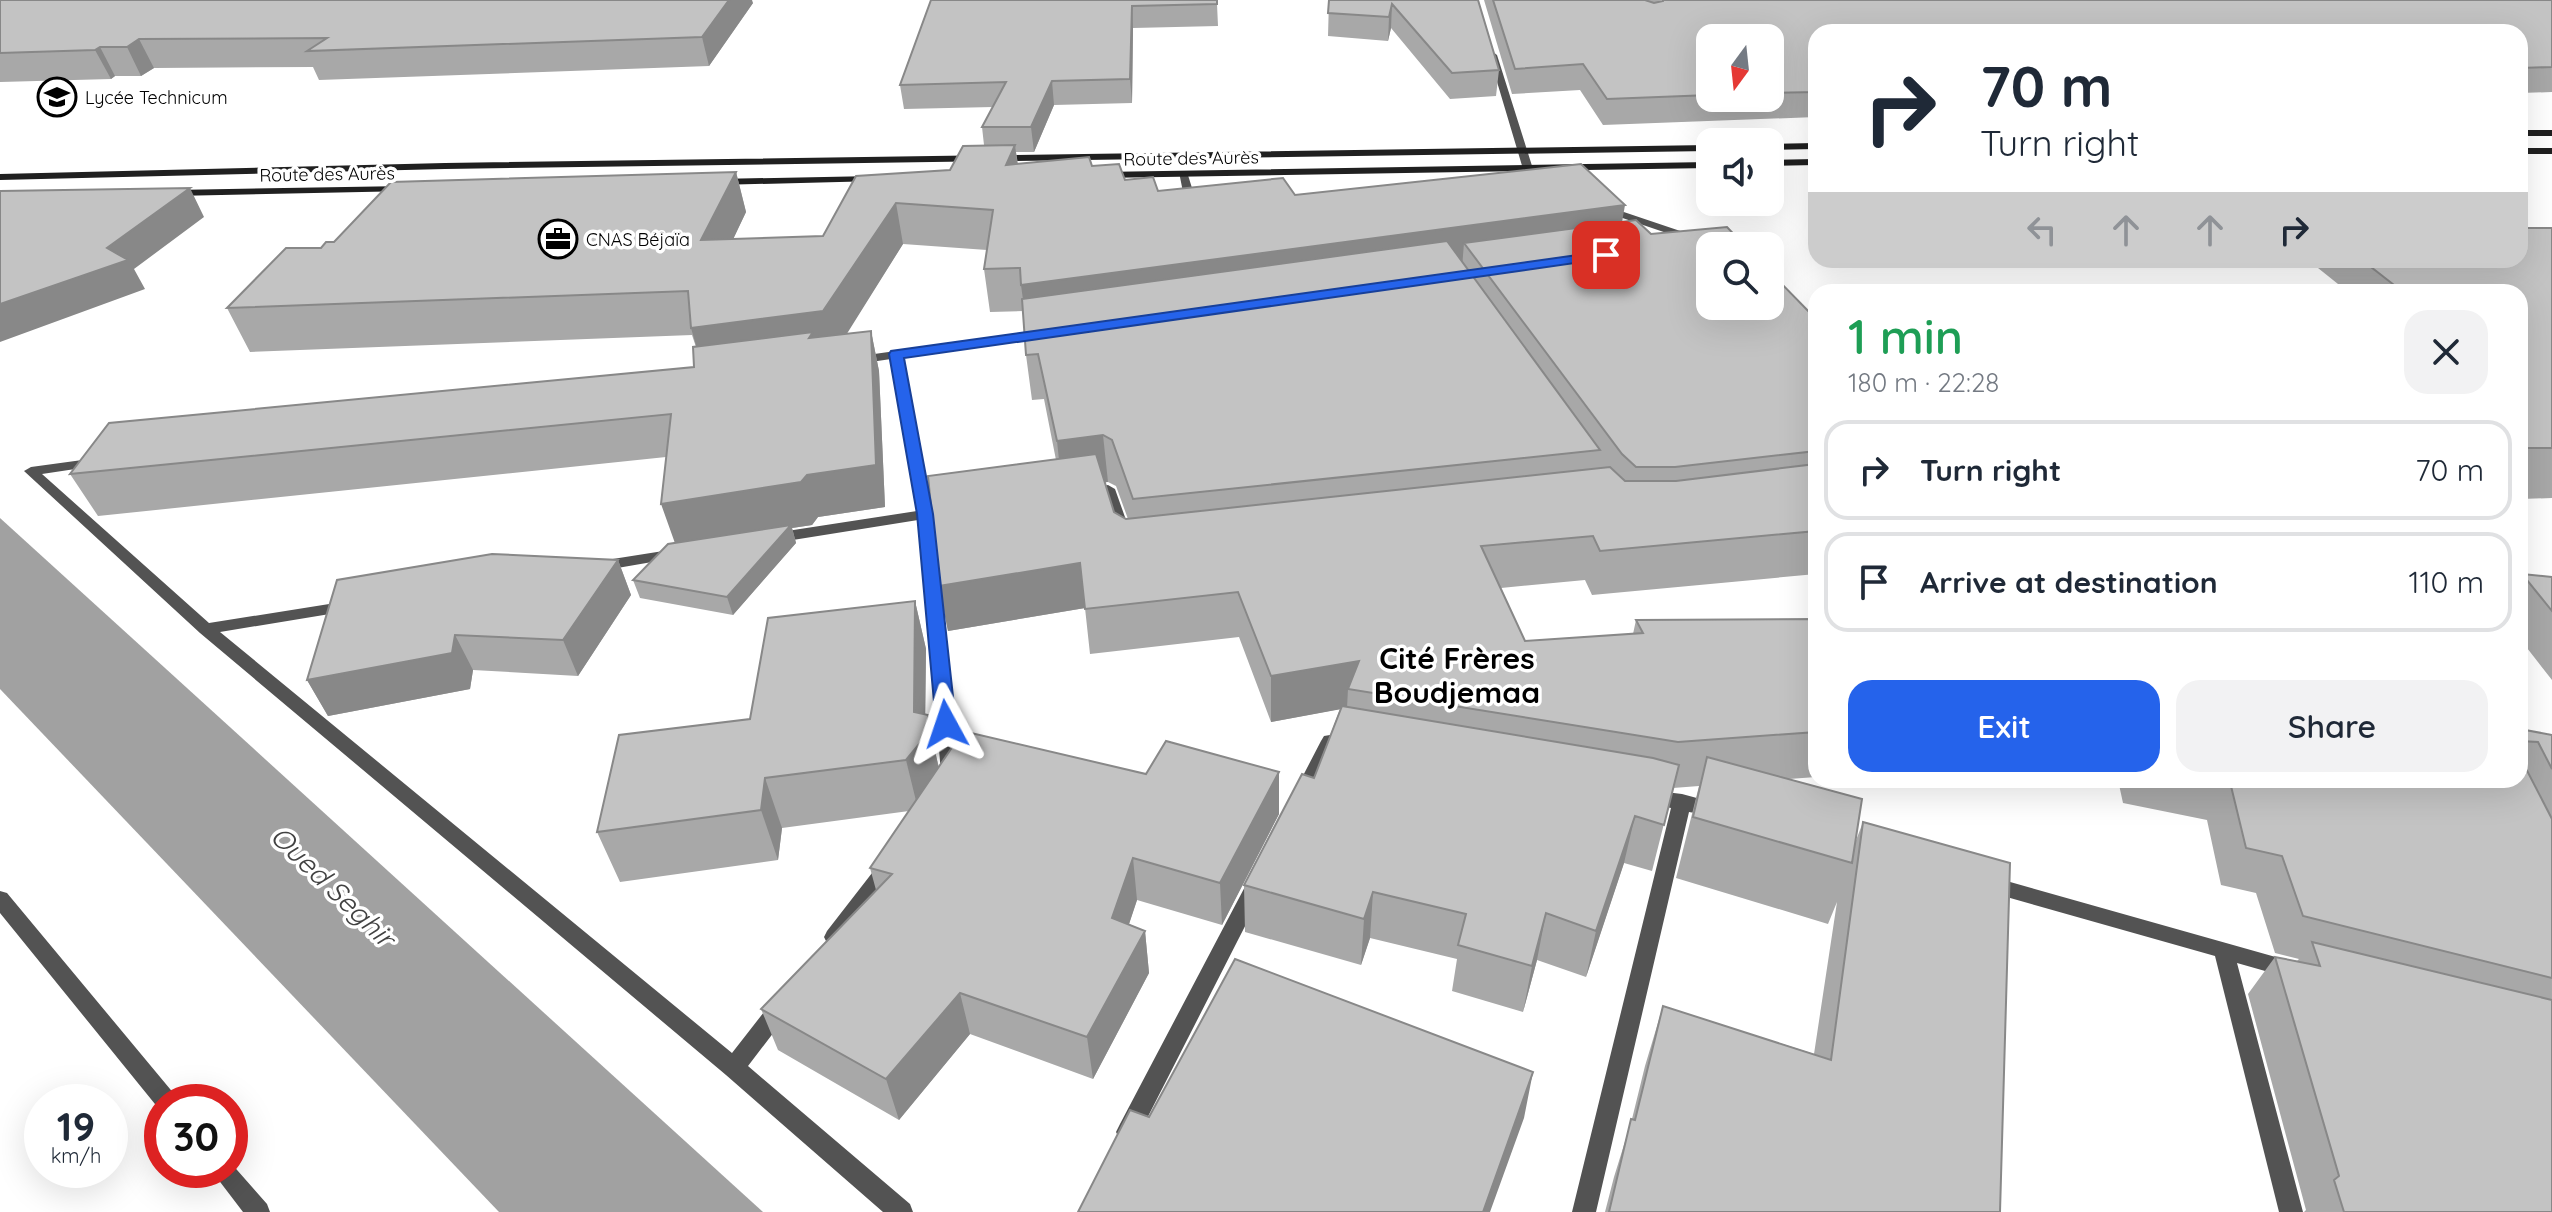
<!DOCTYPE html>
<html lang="en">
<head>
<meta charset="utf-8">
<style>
  body { margin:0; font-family:Quicksand,sans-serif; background:#f2f2f3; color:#1f2937; height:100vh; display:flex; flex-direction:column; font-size:30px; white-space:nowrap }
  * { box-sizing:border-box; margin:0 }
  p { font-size:26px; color:#747a83 }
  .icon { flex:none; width:44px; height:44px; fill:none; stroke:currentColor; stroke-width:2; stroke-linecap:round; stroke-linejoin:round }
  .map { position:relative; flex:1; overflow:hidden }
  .panel { position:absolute; left:1808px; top:284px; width:720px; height:504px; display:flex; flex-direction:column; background:#fff; border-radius:24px; box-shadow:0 8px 32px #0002 }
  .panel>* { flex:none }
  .banner { position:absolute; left:1808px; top:24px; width:720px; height:244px; border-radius:24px; box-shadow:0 8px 32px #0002; background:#fff; color:#1f2937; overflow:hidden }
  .needle { width:52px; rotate:195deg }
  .tools { position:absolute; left:1696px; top:24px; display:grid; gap:16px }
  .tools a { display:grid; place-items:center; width:88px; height:88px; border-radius:16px; background:#fff; box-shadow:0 8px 32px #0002; font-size:40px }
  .speed { position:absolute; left:24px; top:1084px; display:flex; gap:16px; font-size:40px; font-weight:700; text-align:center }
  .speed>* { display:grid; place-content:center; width:104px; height:104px; border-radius:50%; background:#fff; box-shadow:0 8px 32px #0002; line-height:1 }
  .speed small { font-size:20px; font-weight:400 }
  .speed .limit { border:12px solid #d22; background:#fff; color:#111 }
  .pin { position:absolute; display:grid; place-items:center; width:68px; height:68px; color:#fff; margin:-34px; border-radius:16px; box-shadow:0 4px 12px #0006 }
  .me { position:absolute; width:88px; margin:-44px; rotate:355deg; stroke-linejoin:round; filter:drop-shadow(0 0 6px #0008) }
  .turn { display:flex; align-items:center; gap:28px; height:168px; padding:0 40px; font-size:36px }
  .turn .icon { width:104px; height:104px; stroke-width:2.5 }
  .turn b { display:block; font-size:56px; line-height:68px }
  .lanes { display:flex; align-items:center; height:76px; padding:0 40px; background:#0003; justify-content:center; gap:40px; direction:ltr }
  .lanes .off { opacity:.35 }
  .round { display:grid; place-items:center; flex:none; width:84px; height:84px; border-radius:24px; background:#f2f2f3 }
  .overview { display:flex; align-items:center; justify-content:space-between; height:136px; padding:0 40px }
  h1 { font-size:48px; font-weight:600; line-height:60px; color:#1e9e55 }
  .cta { display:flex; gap:16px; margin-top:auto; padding:16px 40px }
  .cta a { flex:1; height:92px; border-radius:24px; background:#2563eb; color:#fff; font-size:32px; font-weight:600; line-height:92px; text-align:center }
  .cta a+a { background:#f2f2f3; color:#1f2937 }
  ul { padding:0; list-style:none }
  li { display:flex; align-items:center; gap:24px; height:100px; margin:0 16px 12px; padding:0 24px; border:4px solid #e0e1e3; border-radius:24px }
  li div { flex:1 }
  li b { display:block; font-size:30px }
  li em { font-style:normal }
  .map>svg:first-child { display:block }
  .water { fill:#a1a1a1 }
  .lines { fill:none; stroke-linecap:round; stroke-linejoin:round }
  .street { fill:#535353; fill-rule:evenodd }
  .secondary { fill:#202020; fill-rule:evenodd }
  .wall { fill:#a8a8a8; fill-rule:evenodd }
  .shaded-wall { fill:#888 }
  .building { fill:#c3c3c3; stroke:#888; stroke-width:2 }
  .route { fill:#2563eb; stroke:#184099; stroke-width:2 }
  .labels { text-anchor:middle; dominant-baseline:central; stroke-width:7; stroke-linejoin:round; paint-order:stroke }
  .far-poi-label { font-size:18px; fill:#000; stroke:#fff; text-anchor:start }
  .far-street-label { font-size:18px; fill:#000; stroke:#fff }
  .near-water-label { font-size:28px; font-style:italic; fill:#424242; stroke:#fff }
  .district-label { font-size:30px; font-weight:bold; fill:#000; stroke:#fff }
</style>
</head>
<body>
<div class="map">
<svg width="2552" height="1212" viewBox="0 0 2552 1212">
  <rect width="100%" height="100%" fill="#fff"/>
  <path class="water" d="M 0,518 L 763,1212 L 499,1212 L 0,689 Z"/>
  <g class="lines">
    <path class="street" d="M 1493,52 L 1497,55 L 1533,169 L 1532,171 L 1523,169 L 1489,55 Z
      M 1179,172 L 1187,172 L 1192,188 L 1206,197 L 1206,201 L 1198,201 L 1183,192 Z
      M 1606,206 L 1704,239 L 1714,246 L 1710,246 L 1710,251 L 1696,243 L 1602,211 L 1601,209 Z
      M 1044,330 L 1048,331 L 1048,337 L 903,357 L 931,509 L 953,506 L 960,510 L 958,513 L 933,518 L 959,772 L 956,777 L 944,777 L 941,772 L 918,520 L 774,543 L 766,538 L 774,533 L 917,511 L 891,359 L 857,364 L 853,363 L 853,357 Z
      M 97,458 L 104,462 L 102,465 L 42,474 L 209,623 L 348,601 L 354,602 L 356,606 L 354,610 L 348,611 L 220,632 L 732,1053 L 771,1003 L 779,1000 L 787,1003 L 790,1009 L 787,1015 L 748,1066 L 910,1204 L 913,1212 L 883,1212 L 726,1075 L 200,633 L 24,471 L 31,467 Z
      M 1108,485 L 1115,489 L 1131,534 L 1128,537 L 1118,537 L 1115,534 L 1102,494 L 1087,496 L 1080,492 L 1082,489 Z
      M 676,549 L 684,554 L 681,557 L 600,571 L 592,566 L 600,561 Z
      M 1330,735 L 1340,737 L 1343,742 L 1335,748 L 1309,800 L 1302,802 L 1295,800 L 1293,795 L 1321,741 L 1324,736 Z
      M 1649,790 L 1682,794 L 1719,804 L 1721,809 L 1719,814 L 1712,816 L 1689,812 L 1596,1212 L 1572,1212 L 1671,808 L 1642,802 L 1640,797 L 1642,792 Z
      M 886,861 L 893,864 L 896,869 L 893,874 L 841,943 L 834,945 L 827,943 L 824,937 L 827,931 L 879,864 Z
      M 1989,876 L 2297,963 L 2300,969 L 2297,975 L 2290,978 L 2237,963 L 2303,1212 L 2279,1212 L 2215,956 L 1982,890 L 1979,884 L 1982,878 Z
      M 1255,879 L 1262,881 L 1265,887 L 1136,1140 L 1128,1143 L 1120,1140 L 1116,1132 L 1120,1124 L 1248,881 Z
      M 0,891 L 7,893 L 175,1095 L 178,1102 L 162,1102 L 162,1110 L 159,1109 L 0,913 Z
      M 230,1162 L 267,1204 L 270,1212 L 243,1212 L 211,1170 L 230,1170 Z"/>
    <path class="secondary" d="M 2520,130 L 2552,130 L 2552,136 L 2520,136 Z
      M 1816,143 L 1816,149 L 1770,150 L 1770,144 Z
      M 1710,145 L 1710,151 L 445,169 L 0,180 L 0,174 L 445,163 Z
      M 2520,148 L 2552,148 L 2552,154 L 2520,154 Z
      M 1816,159 L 1816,165 L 1770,166 L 1770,160 Z
      M 1710,162 L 1710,168 L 1101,178 L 1096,175 L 1101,172 Z
      M 874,176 L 879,179 L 878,181 L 717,185 L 712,182 L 717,179 Z
      M 406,186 L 410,187 L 410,191 L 174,196 L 169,193 L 174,190 Z"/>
  </g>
  <path class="wall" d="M 0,0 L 753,3 L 709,66 L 319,80 L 313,67 L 154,68 L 141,76 L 115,76 L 111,79 L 0,82 Z
    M 931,0 L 1217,4 L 1218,26 L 1133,28 L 1132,103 L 1054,105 L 1034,152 L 1016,152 L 1018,164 L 1092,166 L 1125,180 L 1158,191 L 1295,195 L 1622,222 L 1651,234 L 1816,319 L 1816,574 L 1592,595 L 1585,580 L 1501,588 L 1525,641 L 1633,634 L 1636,620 L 1816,619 L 1816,777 L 1789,779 L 1855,843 L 1863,822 L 2000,1212 L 1605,1212 L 1614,1177 L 1632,1119 L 1645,1066 L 1663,1006 L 1814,1054 L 1837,902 L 1828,924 L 1676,878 L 1699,786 L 1673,788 L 1652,871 L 1624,863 L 1586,977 L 1537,960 L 1523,1012 L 1452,991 L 1457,959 L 1370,938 L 1361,965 L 1245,932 L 1244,885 L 1314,778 L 1340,709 L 1271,722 L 1239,637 L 1090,654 L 1085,608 L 948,631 L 939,586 L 1056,460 L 1044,399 L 1032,400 L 1026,355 L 1023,311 L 990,312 L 984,269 L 987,250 L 903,244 L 846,334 L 871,331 L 879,371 L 885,507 L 818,517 L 812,525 L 792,528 L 796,543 L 733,615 L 640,598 L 633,580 L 675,543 L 666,457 L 98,516 L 70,474 L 694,367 L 696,347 L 692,335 L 250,352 L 227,308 L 321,248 L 334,242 L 736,172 L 746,212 L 733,239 L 823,236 L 950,170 L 984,145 L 982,127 L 993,107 L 904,109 L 900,85 ZM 1105,482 L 1108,482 L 1116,486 L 1128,519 L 1126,519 L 1114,512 Z
    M 1329,0 L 1478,0 L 1499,70 L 1496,96 L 1450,99 L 1391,28 L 1388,41 L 1328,36 Z
    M 1484,0 L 2552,0 L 2552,92 L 2520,93 L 2520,32 L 1816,32 L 1816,117 L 1603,125 L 1580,90 L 1512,94 ZM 1710,38 L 1770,38 L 1770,98 L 1710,98 Z
    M 2552,228 L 2552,498 L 2520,499 L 2520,292 L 2348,292 L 2308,260 L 2520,260 Z
    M 618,560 L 631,595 L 578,676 L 473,670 L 470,689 L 328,716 L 307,680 Z
    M 2522,574 L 2552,577 L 2552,680 L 2520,639 L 2520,577 Z
    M 915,601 L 926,649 L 925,715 L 939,767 L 1279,814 L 1222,925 L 1137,900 L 1129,924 L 1145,931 L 1149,973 L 1093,1079 L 970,1034 L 899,1120 L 778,1050 L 761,1009 L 876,890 L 870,868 L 909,811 L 782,828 L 778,860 L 620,882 L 597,832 L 750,719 Z
    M 2520,729 L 2552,735 L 2552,1212 L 2304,1212 L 2306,1210 L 2248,994 L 2275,957 L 2297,961 L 2299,959 L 2275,953 L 2256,893 L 2221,885 L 2207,820 L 2123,803 L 2118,780 L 2520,780 Z"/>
  <path class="shaded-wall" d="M 729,0 L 752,0 L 753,3 L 709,66 L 702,37 Z
    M 1392,4 L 1391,28 L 1388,41 L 1389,17 Z
    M 1132,6 L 1133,28 L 1132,103 L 1130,79 Z
    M 139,39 L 154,68 L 141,76 L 127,47 Z
    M 100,47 L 115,76 L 111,79 L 95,50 Z
    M 1052,81 L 1054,105 L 1034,152 L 1031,127 Z
    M 1015,145 L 1020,184 L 1006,165 Z
    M 736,172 L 746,212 L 713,282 L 701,240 Z
    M 190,188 L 204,217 L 134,269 L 145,289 L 0,342 L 0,304 L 107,248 Z
    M 896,203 L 903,244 L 833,356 L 704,373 L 691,328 Z
    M 1625,205 L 1618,246 L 1464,243 L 1462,268 L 1027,329 L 1021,285 Z
    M 871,331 L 879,371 L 885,507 L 818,517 L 812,525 L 792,528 L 796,543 L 733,615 L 727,597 L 676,546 L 661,504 Z
    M 1103,435 L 1108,482 L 1062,488 L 1057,441 Z
    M 618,560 L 631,595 L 578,676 L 563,640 Z
    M 1080,563 L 1085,608 L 948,631 L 939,586 Z
    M 915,601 L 926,649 L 925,737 L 928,715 L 938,765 L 940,781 L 918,809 L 906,760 L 914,712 Z
    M 455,635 L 473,670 L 470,689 L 328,716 L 307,680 Z
    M 1359,661 L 1348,689 L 1347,708 L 1271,722 L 1271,676 Z
    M 1279,772 L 1279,814 L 1222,925 L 1220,883 Z
    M 765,778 L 782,828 L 778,860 L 761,810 Z
    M 1635,816 L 1624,863 L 1586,977 L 1596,931 Z
    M 1133,858 L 1137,900 L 1117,960 L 1112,918 Z
    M 1373,892 L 1370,938 L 1361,965 L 1364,919 Z
    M 1546,913 L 1537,960 L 1523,1012 L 1532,966 Z
    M 1145,931 L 1149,973 L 1093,1079 L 1087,1037 Z
    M 960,993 L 970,1034 L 899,1120 L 886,1079 Z
    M 1533,1072 L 1524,1118 L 1490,1212 L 1483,1212 Z"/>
  <path class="building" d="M 0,0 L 729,0 L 702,37 L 307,51 L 327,38 L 139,39 L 127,47 L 100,47 L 95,50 L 0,53 Z
    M 931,0 L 1217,0 L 1217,4 L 1132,6 L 1130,79 L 1052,81 L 1031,127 L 982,127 L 1006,82 L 900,85 Z
    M 1329,0 L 1478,0 L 1499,70 L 1452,73 L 1392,4 L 1389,17 L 1328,13 Z
    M 1493,0 L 1645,0 L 1654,3 L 1663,1 L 1663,0 L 2552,0 L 2552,67 L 2520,68 L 2520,32 L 1816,32 L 1816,92 L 1770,93 L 1770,38 L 1710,38 L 1710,95 L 1607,99 L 1583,64 L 1515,69 Z
    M 1015,145 L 1006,165 L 1089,157 L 1092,166 L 1119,164 L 1125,180 L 1153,177 L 1158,191 L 1283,178 L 1295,195 L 1581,164 L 1625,205 L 1021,285 L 1020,268 L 984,269 L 993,210 L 896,203 L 823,311 L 691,328 L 688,291 L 227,308 L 286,248 L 321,248 L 326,242 L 334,242 L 391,182 L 736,172 L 701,240 L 823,236 L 856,176 L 950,170 L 963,146 Z
    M 190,188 L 107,248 L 128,260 L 0,304 L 0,191 Z
    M 1636,220 L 1651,234 L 1727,227 L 1745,246 L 1710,246 L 1710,306 L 1770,306 L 1770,272 L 1816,319 L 1816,451 L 1675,467 L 1636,467 L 1622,454 L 1464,243 Z
    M 2520,228 L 2552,228 L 2552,448 L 2520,448 L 2520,292 L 2403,292 L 2371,267 L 2400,267 L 2390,260 L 2520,260 Z
    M 1447,241 L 1600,450 L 1133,499 L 1112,440 L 1103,435 L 1057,441 L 1038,354 L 1026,355 L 1022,299 Z
    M 871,331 L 876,465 L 807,475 L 801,482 L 661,504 L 671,414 L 70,474 L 109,423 L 694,367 L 693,347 L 813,332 L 809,338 Z
    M 1096,454 L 1114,512 L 1126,519 L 1610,467 L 1625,481 L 1676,481 L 1816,464 L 1816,531 L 1600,551 L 1593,536 L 1481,546 L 1525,641 L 1643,633 L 1636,620 L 1816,619 L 1816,732 L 1678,742 L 1348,689 L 1359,661 L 1271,676 L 1238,592 L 1085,609 L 1080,563 L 939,586 L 928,476 Z
    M 791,525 L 727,597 L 633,580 L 668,544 Z
    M 492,554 L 618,560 L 563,640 L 455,635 L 452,653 L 307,680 L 337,580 Z
    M 2522,574 L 2552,577 L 2552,611 Z
    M 915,601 L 914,712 L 928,715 L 929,732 L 906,760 L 765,778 L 761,810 L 597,832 L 619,735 L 750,719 L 768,618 Z
    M 1342,706 L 1653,758 L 1679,765 L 1664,825 L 1635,816 L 1596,931 L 1546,913 L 1532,966 L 1458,945 L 1466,914 L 1373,892 L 1364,919 L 1244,885 L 1302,774 L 1314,778 Z
    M 954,729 L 1146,774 L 1166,741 L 1279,772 L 1220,883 L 1133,858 L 1112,918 L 1145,931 L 1087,1037 L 960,993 L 886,1079 L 761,1009 L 892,874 L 870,868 L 955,743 Z
    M 2520,729 L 2552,735 L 2552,769 L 2538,742 L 2520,741 Z
    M 1707,757 L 1862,799 L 1852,863 L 1693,817 Z
    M 2520,757 L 2552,819 L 2552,978 L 2303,916 L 2282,856 L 2246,848 L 2230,782 L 2217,780 L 2520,780 Z
    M 1863,822 L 2010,863 L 2000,1212 L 1609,1212 L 1631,1119 L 1635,1120 L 1663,1006 L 1831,1060 Z
    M 2312,942 L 2552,1000 L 2552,1212 L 2344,1212 L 2334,1180 L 2339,1176 L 2275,957 L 2320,966 Z
    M 1235,959 L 1533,1072 L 1483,1212 L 1078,1212 L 1130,1110 L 1149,1117 Z"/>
  <path class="route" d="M 1606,251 L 1610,252 L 1610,258 L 904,358 L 933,514 L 956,724 L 953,729 L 939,729 L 936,724 L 917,514 L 889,354 L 891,351 Z"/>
  <defs>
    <symbol id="school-ring" viewBox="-11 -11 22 22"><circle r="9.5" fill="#fff" stroke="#000" stroke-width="1.5"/><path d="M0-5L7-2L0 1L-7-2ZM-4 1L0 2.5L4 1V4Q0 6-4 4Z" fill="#000"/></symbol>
    <symbol id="office-ring" viewBox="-11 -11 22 22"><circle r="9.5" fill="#fff" stroke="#000" stroke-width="1.5"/><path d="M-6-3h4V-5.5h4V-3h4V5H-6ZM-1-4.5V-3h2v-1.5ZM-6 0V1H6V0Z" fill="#000"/></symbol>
  </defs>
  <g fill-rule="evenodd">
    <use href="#school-ring" x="35" y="75" width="44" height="44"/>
    <use href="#office-ring" x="536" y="217" width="44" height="44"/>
  </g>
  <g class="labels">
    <g class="far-poi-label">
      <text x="85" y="97">Lycée Technicum</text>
      <text x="586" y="239">CNAS Béjaïa</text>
    </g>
    <g class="far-street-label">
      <text transform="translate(1191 158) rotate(-1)">Route des Aurès</text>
      <text transform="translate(327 174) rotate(-1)">Route des Aurès</text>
    </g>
    <g class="near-water-label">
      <text transform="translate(333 886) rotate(44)">Oued Seghir</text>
    </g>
    <g class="district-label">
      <text x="1457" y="658">Cité Frères<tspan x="1457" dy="34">Boudjemaa</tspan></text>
    </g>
  </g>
</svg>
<div class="tools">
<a><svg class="needle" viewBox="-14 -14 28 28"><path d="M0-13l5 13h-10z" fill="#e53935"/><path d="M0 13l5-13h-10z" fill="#747a83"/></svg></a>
<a><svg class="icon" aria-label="sound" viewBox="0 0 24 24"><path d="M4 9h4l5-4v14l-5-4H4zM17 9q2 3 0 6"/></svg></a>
<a><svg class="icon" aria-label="search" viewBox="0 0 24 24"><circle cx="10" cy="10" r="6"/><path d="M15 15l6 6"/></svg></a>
</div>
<div class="speed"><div>19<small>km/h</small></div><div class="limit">30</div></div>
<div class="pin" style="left:1606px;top:255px;background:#d93025"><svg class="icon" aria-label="arrive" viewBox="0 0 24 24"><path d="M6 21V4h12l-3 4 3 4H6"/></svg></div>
<svg class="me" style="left:946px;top:724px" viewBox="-20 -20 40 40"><path d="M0-17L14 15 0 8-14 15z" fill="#2563eb" stroke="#fff" stroke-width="4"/></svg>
<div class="banner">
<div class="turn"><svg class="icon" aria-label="right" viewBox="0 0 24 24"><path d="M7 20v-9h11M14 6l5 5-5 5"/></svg><div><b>70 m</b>Turn right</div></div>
<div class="lanes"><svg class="icon off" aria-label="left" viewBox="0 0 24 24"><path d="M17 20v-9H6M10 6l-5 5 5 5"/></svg><svg class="icon off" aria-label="ahead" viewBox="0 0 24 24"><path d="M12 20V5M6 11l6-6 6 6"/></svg><svg class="icon off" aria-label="ahead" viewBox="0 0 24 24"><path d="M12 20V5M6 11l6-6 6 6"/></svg><svg class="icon" aria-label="right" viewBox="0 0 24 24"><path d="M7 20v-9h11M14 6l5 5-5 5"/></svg></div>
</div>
<section class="panel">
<div class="overview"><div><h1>1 min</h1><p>180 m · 22:28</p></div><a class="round"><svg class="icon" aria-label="close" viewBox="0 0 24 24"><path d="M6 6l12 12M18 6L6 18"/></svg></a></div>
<ul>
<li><svg class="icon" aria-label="right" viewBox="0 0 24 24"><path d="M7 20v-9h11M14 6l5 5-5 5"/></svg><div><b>Turn right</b></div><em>70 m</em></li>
<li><svg class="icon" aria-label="arrive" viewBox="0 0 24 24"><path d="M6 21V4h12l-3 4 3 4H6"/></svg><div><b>Arrive at destination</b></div><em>110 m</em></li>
</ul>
<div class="cta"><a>Exit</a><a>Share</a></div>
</section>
</div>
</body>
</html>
